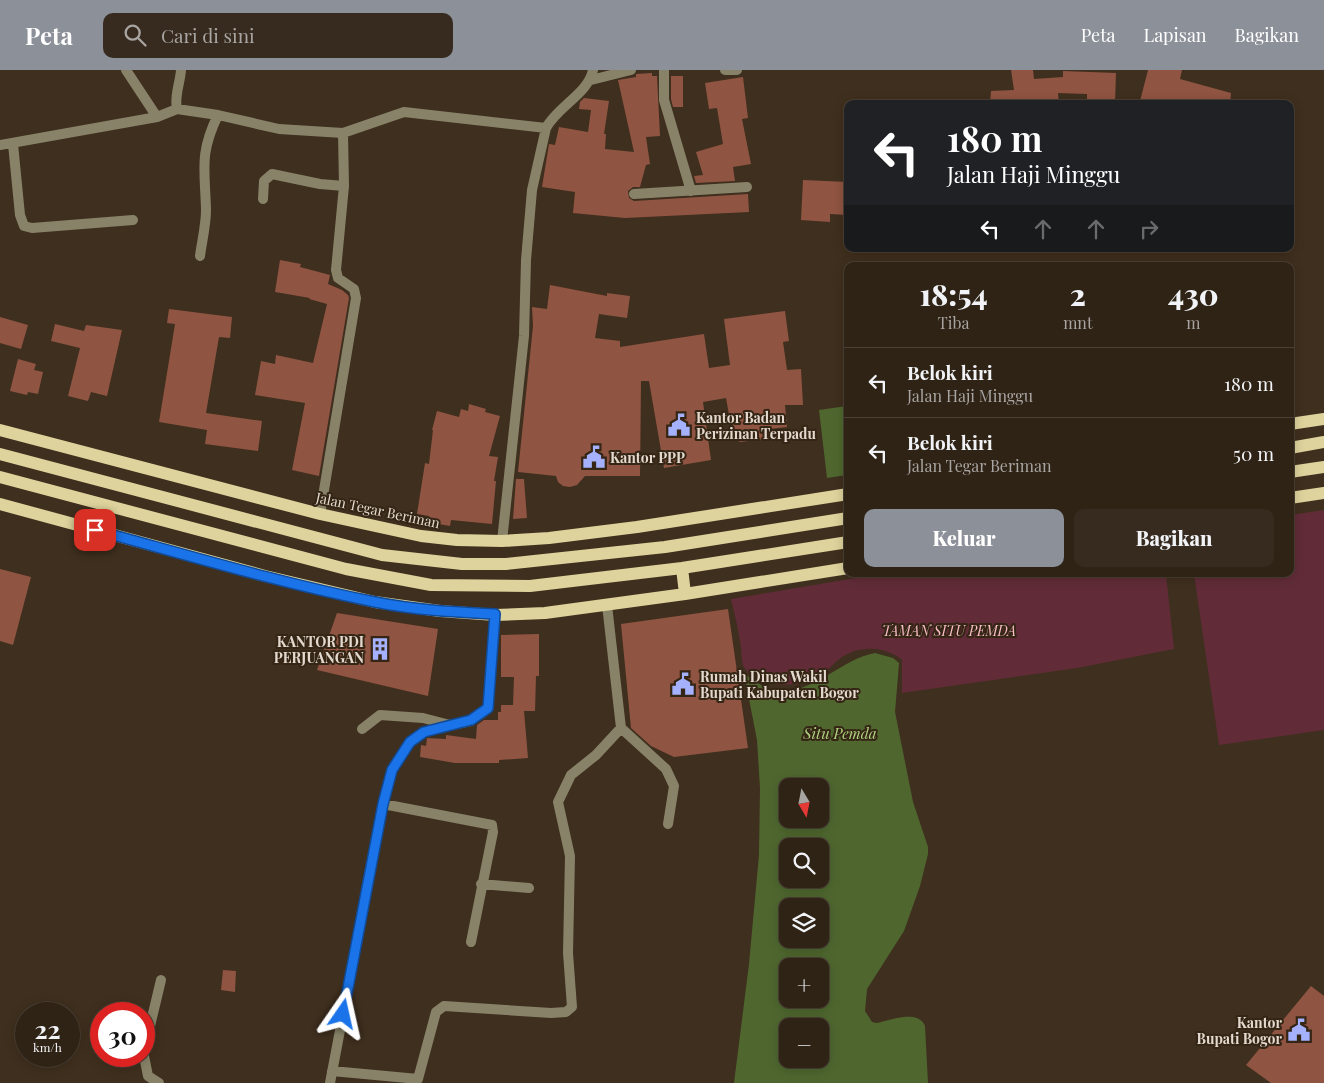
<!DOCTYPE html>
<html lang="id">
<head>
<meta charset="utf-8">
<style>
  body { margin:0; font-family:"Playfair Display",serif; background:#372b1f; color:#f1f3f6; height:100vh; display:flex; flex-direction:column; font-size:19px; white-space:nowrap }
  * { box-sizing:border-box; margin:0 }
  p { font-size:16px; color:#a7a4a1 }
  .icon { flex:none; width:28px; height:28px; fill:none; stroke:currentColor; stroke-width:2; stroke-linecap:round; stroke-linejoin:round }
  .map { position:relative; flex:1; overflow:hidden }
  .panel { position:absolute; left:844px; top:192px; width:450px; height:315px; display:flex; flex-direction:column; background:#2f2316; border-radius:10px; box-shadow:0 2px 12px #0003,0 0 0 1px #4a4035 }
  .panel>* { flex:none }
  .banner { position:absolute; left:844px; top:30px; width:450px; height:152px; border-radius:10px; box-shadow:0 2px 12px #0003,0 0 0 1px #4a4035; background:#202124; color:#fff; overflow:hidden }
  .needle { width:32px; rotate:170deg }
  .controls { position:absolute; left:779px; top:708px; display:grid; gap:10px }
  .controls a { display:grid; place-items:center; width:50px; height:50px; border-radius:10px; background:#2f2316; box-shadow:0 2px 12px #0003,0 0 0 1px #4a4035; font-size:25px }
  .speed { position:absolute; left:15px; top:932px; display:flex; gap:10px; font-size:25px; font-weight:700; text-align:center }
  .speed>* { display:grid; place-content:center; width:65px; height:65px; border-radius:50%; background:#2f2316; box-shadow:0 2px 12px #0003,0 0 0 1px #4a4035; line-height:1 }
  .speed small { font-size:12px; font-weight:400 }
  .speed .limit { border:8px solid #d22; background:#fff; color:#111 }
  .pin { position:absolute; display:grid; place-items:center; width:42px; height:42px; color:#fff; margin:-21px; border-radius:10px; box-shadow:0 2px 8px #0006 }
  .me { position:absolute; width:55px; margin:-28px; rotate:11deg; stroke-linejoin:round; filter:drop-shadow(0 0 4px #0008) }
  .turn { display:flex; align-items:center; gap:18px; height:105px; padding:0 20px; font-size:22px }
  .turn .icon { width:65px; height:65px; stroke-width:2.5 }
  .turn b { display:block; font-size:35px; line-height:42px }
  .lanes { display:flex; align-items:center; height:48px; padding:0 20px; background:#0003; justify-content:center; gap:25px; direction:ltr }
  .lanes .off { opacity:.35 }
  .eta { display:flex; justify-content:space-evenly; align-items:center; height:85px; text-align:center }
  .eta b { font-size:30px; font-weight:800; line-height:35px }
  .primary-button { display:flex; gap:10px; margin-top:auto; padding:10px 20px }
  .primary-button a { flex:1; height:58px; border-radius:10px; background:#8c9099; color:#fff; font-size:20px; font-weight:800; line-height:58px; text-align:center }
  .primary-button a+a { background:#372b1f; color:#f1f3f6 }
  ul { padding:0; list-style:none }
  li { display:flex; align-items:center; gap:15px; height:70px; padding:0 20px; border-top:1px solid #4a4035 }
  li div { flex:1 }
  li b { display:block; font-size:19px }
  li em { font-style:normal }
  header { display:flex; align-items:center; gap:30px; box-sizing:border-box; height:70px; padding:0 25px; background:#8c9099; color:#fff }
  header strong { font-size:24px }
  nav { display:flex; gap:28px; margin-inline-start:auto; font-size:18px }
  .search { width:350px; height:45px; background:#372b1f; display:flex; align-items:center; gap:12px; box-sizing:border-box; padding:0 18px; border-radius:10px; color:#a7a4a1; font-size:19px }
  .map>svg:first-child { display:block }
  .green { fill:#612c38 }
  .water { fill:#4f672f; fill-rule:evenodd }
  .building { fill:#905442 }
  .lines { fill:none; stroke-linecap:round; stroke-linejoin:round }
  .minor { stroke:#888368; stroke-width:10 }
  .primary { stroke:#ded39c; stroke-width:12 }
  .route-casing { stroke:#114b97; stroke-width:12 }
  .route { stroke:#1a73e8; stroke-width:9 }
  .labels { text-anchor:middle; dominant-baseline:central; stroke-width:4; stroke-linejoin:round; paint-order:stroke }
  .poi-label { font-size:14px; font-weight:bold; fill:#e4d9cf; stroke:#342514; text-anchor:start }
  .street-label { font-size:14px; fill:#e4d9cf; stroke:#342514 }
  .park-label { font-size:14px; font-style:italic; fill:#f8bdc7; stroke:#342514 }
  .water-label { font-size:15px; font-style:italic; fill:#afd481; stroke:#342514 }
</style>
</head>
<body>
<header>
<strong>Peta</strong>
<div class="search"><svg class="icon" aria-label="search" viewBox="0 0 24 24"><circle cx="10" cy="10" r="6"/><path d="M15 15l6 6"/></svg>Cari di sini</div>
<nav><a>Peta</a><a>Lapisan</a><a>Bagikan</a></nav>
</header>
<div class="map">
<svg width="1324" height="1013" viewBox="0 0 1324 1013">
  <rect width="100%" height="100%" fill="#3f2f1e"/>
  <path class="green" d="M 1324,440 L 1324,660 L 1219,675 L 1194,504 L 1290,504 L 1290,445 Z
    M 880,504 L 1166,504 L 1174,579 L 1077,598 L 902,623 L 902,590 C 884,575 857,575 838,590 C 830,597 824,605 814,609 C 800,615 785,616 769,613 C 760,611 749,605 744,597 C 741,592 742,584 741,578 C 739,562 735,546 731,529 Z"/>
  <path class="water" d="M 847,336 L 847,405 L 827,408 L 819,340 Z
    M 875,583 L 893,588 L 899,593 L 895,642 L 913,732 L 928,777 L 928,784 L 920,816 L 904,861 L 867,919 L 865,941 L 872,952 L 877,953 C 891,950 918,939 925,956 L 928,1013 L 734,1013 L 749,894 L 759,785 L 760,718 L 757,670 L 744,603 C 750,608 756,613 763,616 C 806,635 836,590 875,583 ZM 788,716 L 820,716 L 820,749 L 788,749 ZM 788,776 L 820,776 L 820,809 L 788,809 ZM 788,836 L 820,836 L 820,869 L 788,869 ZM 788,896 L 820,896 L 820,929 L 788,929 ZM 788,956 L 820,956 L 820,989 L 788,989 Z"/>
  <path class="building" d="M 1011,0 L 1033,0 L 1034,9 L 1063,7 L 1063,1 L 1116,3 L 1115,33 L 1087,32 L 1087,24 L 1058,23 L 1059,34 L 990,34 L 991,21 L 1014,20 Z
    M 1148,0 L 1182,0 L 1180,9 L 1231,23 L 1230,34 L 1151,34 L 1140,31 Z
    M 652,3 L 652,6 L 657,6 L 660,66 L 646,67 L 650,94 L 646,95 L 640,117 L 633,117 L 628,121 L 629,128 L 634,131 L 748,124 L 749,142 L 625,148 L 573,143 L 575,122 L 542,117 L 549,74 L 555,75 L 559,57 L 588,62 L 591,40 L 579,39 L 580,32 L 584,28 L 609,31 L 604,64 L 606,64 L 605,79 L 634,82 L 618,10 L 636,7 L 636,4 Z
    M 671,6 L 683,6 L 683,37 L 673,37 L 671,29 Z
    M 743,7 L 748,48 L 742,49 L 751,94 L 733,97 L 735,111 L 696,113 L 694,106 L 703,105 L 696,82 L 723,74 L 717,38 L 709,39 L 705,13 Z
    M 803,110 L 848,112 L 848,145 L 830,144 L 830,152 L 801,150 Z
    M 280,190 L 301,194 L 300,197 L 330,205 L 328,214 L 342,220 L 348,225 L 349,228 L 319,406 L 292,400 L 305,333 L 255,325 L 261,291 L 275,294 L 276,285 L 313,293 L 327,234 L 309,229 L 310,228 L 275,222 Z
    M 550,215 L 607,226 L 607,223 L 630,226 L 627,248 L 599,244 L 595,268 L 620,271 L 620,277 L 704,264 L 709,298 L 730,295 L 724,249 L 785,241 L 789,271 L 783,272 L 787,300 L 801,299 L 803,335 L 785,335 L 787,357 L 770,359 L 771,368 L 740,372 L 733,367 L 726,328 L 703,332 L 711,390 L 664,398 L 649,311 L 641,311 L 640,406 L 585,406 L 577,415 L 570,417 L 563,416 L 558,412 L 556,406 L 518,402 L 533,256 L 532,237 L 547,239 Z
    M 169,239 L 232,247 L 230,268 L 219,267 L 206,343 L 262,351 L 258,381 L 205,374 L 207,360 L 159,352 L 175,254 L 167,253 Z
    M 0,247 L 28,255 L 21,279 L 0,273 Z
    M 55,254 L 84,261 L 86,255 L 122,260 L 107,326 L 91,322 L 88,331 L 68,326 L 80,278 L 51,271 Z
    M 18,289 L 36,294 L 34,300 L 43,302 L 38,324 L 28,322 L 27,325 L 10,321 Z
    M 469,334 L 486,339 L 485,342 L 500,346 L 489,386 L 498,387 L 494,411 L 496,411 L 492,454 L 451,450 L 450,456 L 428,452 L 429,446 L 417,444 L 425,393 L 429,394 L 433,360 L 432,360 L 437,341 L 459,347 L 461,339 L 468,341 Z
    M 516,409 L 524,409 L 527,448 L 513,449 Z
    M 0,499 L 31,507 L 13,575 L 0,571 Z
    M 728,539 L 748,678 L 674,687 L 651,676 L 631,658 L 621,554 Z
    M 337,543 L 438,559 L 428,626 L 317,600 Z
    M 539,564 L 539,606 L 536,606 L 535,641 L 524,641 L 528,688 L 499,690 L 499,693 L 455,693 L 420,687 L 421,675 L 426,676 L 427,668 L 446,669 L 446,665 L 476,669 L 477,655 L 484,650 L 498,650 L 498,642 L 501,642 L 501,635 L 513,635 L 514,607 L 501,607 L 501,565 Z
    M 223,900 L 236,901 L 235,922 L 221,920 Z
    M 1311,916 L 1324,926 L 1324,1013 L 1271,1013 L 1246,995 Z"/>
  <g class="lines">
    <path class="minor" d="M 126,0 L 157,47
      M 664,0 L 664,30 L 691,121
      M 725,0 L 737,0
      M 591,10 L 631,0
      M 177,39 C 174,26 180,14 181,0
      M 13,74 L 20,145 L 24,156 L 32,158 L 133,150
      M 0,75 L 157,47 L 177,39 L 218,45 L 279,59 L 343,63 L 404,42 L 546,58
      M 634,124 L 747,117
      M 263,129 L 264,111 L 272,104 L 320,114 L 344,116
      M 200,186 C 202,171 206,155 206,140 C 205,99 199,84 218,45
      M 320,444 L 356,228 L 354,219 L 338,208 L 336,200 L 344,116 L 343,63
      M 502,471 L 524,266 L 526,190 L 532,120 L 546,58 C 558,36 588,24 593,0
      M 607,535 L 621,658 L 666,699 L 674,716 L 668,754
      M 362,659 L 380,645 L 423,648 L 450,655
      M 383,734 L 492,755 L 493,762 L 471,872
      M 481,814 L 529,818
      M 144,981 L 161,910
      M 144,986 L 148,1006 L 159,1013
      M 332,1001 L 418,1009 L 436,942 L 444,936 L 551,943 L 566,942 L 572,937 L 568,883 L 570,786 L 558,732 L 571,705 L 596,685 L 621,658
      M 330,1013 L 383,734 L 392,700 L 410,672 L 424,662 L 471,651 L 488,639 L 495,545"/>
    <path class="primary" d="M 1290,354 L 1324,349
      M 0,360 L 320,444 L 421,466 L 457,470 L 502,471 L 549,468 L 637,457 L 848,424
      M 1290,378 L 1324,372
      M 0,384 L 382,485 L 462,494 L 506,494 L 665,477 L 848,448
      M 1290,402 L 1324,397
      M 0,407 L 346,499 L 431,515 L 530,516 L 682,498 L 848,472
      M 1290,428 L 1324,423
      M 0,434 L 265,506 L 375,532 L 440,541 L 495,545 L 545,543 L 685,524 L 848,498
      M 682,498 L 685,524"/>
  </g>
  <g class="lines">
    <defs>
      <path id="route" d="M 95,460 C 187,485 280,513 375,532 C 414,540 455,542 495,544 L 488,638 L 471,650 L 424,662 L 410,672 L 392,700 L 383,734 L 343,944"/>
    </defs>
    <use href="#route" class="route-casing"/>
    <use href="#route" class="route"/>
  </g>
  <defs>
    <symbol id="civic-bare" viewBox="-9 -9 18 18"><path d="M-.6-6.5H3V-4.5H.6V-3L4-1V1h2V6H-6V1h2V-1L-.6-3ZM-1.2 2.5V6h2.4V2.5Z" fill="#a5b1fc" stroke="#342514" stroke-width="2.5" paint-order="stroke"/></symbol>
    <symbol id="building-bare" viewBox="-9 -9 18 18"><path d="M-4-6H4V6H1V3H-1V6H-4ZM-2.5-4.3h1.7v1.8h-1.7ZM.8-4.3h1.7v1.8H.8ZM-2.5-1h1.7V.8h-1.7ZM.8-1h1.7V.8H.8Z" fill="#a5b1fc" stroke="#342514" stroke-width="2.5" paint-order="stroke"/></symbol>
  </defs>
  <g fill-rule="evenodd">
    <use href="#civic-bare" x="663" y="339" width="32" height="32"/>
    <use href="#civic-bare" x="578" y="371" width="32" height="32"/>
    <use href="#building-bare" x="364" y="563" width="32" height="32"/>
    <use href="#civic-bare" x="667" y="598" width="32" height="32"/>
    <use href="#civic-bare" x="1283" y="944" width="32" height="32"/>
  </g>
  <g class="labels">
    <g class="poi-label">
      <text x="696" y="347">Kantor Badan<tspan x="696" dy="16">Perizinan Terpadu</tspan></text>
      <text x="610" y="387">Kantor PPP</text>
      <text x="364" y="571" text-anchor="end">KANTOR PDI<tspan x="364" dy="16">PERJUANGAN</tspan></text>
      <text x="700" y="606">Rumah Dinas Wakil<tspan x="700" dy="16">Bupati Kabupaten Bogor</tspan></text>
      <text x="1282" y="952" text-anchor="end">Kantor<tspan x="1282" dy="16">Bupati Bogor</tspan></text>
    </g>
    <g class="street-label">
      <text transform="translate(378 440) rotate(12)">Jalan Tegar Beriman</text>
    </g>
    <g class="park-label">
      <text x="949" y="560">TAMAN SITU PEMDA</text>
    </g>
    <g class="water-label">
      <text x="840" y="663">Situ Pemda</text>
    </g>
  </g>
</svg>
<div class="controls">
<a><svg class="needle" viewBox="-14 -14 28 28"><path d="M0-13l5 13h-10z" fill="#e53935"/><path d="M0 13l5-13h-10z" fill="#a7a4a1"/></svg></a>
<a><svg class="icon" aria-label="search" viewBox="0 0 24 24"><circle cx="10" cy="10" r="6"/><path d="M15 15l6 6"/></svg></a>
<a><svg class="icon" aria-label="layers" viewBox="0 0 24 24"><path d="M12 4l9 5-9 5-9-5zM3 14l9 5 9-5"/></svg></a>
<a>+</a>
<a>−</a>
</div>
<div class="speed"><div>22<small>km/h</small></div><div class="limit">30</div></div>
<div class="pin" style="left:95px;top:460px;background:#d93025"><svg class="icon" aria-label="arrive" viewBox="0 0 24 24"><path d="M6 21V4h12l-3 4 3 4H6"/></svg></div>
<svg class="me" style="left:343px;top:944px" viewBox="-20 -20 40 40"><path d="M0-17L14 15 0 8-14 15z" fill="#1a73e8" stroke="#fff" stroke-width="4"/></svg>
<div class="banner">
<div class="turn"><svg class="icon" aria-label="left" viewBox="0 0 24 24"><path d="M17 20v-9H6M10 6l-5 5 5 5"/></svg><div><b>180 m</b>Jalan Haji Minggu</div></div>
<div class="lanes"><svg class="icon" aria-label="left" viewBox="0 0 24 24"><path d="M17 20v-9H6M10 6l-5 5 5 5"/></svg><svg class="icon off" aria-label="ahead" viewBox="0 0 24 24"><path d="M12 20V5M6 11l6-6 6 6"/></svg><svg class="icon off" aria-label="ahead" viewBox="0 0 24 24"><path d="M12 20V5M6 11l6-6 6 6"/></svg><svg class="icon off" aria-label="right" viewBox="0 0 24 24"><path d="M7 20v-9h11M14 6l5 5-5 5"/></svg></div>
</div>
<section class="panel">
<div class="eta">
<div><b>18:54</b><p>Tiba</p></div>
<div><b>2</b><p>mnt</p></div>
<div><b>430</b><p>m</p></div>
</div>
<ul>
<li><svg class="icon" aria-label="left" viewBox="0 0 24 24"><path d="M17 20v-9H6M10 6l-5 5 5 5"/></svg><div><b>Belok kiri</b><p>Jalan Haji Minggu</p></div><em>180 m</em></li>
<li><svg class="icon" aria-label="left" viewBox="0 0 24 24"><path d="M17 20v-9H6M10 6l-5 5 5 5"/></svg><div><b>Belok kiri</b><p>Jalan Tegar Beriman</p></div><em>50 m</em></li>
</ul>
<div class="primary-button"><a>Keluar</a><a>Bagikan</a></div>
</section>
</div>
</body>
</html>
